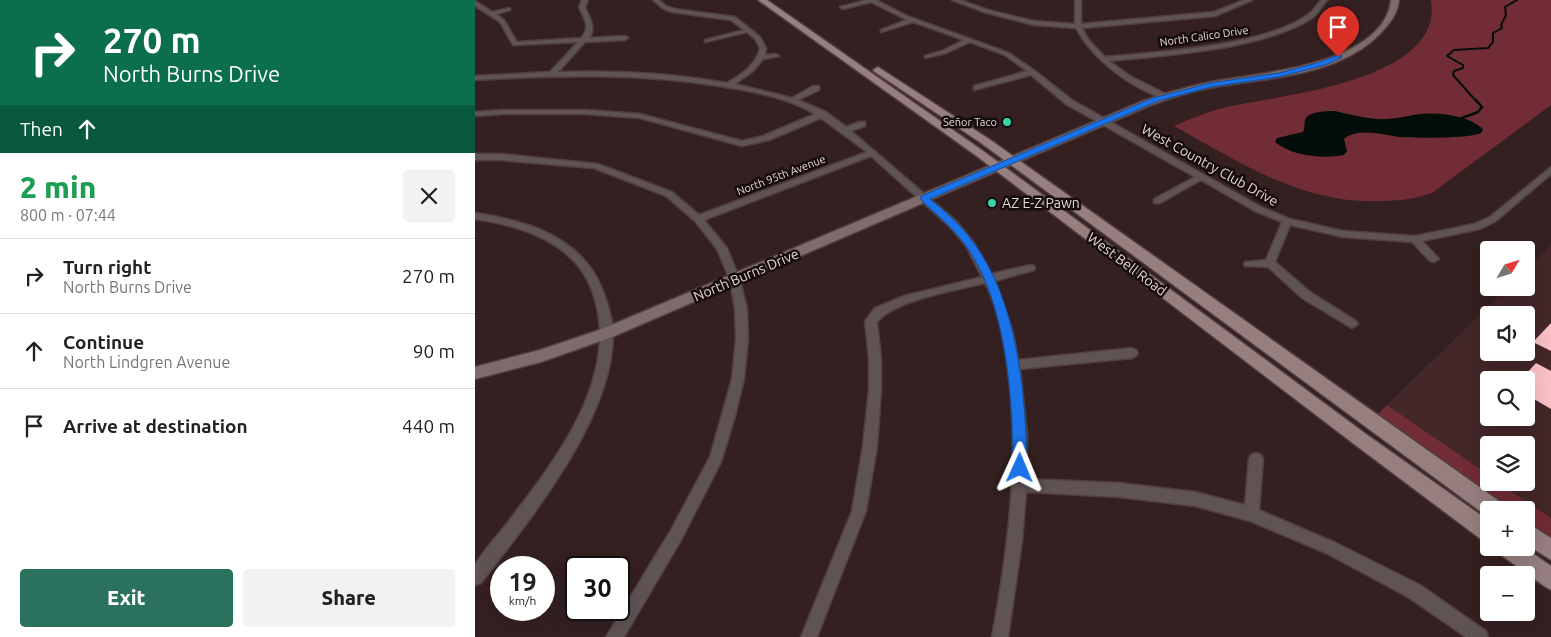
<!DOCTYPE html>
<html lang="en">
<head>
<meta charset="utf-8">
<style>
  body { margin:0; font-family:Ubuntu,sans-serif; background:#f2f2f2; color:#222; height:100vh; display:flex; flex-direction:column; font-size:19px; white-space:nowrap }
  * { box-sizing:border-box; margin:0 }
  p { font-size:16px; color:#767676 }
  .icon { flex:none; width:28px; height:28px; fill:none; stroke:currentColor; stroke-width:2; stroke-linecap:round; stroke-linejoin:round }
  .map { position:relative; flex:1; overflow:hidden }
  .side { display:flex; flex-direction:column; background:#fff; width:475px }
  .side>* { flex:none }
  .hud { background:#0b6e4f; color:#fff; overflow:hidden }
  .needle { width:32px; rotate:52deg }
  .tools { position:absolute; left:1005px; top:241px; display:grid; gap:10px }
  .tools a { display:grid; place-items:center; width:55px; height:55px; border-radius:5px; background:#fff; box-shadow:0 5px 20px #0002; font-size:25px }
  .speed { position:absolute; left:15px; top:556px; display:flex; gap:10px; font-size:25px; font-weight:700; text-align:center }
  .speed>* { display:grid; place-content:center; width:65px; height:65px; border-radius:50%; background:#fff; box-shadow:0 5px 20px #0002; line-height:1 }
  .speed small { font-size:12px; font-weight:400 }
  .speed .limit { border:2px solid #111; border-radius:8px; background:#fff; color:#111 }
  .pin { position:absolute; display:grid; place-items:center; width:42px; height:42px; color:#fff; margin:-51px -21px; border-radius:50% 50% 50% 0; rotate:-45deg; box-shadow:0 0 5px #0007 }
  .pin .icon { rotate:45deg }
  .me { position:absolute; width:55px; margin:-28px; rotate:1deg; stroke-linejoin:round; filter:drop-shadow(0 0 4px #0008) }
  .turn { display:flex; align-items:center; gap:18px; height:105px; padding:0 20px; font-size:22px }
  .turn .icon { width:65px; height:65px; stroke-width:2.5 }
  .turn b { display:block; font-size:35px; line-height:42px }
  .then { display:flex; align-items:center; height:48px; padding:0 20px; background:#0003; gap:10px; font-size:19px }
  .round { display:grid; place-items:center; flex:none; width:52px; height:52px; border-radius:5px; background:#f2f2f2 }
  .summary { display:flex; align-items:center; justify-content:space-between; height:85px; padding:0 20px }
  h1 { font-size:30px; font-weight:800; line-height:38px; color:#1e9e55 }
  .cta { display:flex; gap:10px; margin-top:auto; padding:10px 20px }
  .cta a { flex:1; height:58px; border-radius:5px; background:#2b725e; color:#fff; font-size:20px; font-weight:800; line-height:58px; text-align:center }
  .cta a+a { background:#f2f2f2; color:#222 }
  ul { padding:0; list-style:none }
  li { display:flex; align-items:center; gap:15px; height:75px; padding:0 20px; border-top:1px solid #e0e0e0 }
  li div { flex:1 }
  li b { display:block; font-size:19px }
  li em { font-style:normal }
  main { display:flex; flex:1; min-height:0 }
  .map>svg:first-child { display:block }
  .built { fill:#432729; fill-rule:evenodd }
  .green { fill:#722c35 }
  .water { fill:#030e0a }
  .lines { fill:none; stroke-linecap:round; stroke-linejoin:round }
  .stream-far1 { stroke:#030e0a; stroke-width:2 }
  .stream { stroke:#030e0a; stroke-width:2.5 }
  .building { fill:#f9c1c4 }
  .street-casing { stroke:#513d3e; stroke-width:3 }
  .secondary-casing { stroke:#513d3e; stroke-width:3 }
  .primary-casing { stroke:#513d3e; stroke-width:3 }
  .street { fill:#5f5354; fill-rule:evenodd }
  .secondary { fill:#7e6c6d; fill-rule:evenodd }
  .primary { fill:#977f80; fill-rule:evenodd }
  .route { fill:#1a73e8; stroke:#114b97 }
  .poi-dot { fill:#36d4a7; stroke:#160c0d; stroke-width:2 }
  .labels { text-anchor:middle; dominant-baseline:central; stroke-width:5; stroke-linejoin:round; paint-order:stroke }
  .far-street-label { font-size:11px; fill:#e6d7d7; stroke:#160c0d }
  .far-poi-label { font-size:11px; fill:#e6d7d7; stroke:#160c0d; text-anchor:end }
  .street-label { font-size:14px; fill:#e6d7d7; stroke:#160c0d }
  .poi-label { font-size:14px; fill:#e6d7d7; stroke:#160c0d; text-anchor:start }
</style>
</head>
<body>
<main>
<section class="side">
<div class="hud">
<div class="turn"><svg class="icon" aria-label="right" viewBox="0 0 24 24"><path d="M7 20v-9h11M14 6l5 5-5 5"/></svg><div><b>270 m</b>North Burns Drive</div></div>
<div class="then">Then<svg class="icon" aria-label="ahead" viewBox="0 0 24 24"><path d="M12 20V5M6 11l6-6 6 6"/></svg></div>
</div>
<div class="summary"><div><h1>2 min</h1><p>800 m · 07:44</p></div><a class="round"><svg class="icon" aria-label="close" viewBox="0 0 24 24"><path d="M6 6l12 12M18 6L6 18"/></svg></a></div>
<ul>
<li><svg class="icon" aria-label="right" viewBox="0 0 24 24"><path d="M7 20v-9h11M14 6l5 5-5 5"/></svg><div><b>Turn right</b><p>North Burns Drive</p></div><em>270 m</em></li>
<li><svg class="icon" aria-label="ahead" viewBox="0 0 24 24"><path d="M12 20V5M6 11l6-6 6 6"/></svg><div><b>Continue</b><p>North Lindgren Avenue</p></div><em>90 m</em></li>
<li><svg class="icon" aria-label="arrive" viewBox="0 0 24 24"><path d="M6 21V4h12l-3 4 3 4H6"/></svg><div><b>Arrive at destination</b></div><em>440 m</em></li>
</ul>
<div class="cta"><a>Exit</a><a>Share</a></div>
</section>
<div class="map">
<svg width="1076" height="637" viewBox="0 0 1076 637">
  <rect width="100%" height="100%" fill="#352021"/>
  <path class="built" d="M 1076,245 L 1076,518 L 1024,483 L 1051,482 L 1051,445 L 1014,445 L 1014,475 L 912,405 L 1032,288 L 1051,288 L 1051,269 ZM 1014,315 L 1051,315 L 1051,352 L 1014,352 ZM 1014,380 L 1051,380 L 1051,418 L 1014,418 Z"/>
  <path class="green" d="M 956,0 L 1076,0 L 1076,105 L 957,193 C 940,199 923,201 904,201 C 827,204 764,162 699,126 C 718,118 736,110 757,106 C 809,95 970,80 956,0 Z
    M 912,405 L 1014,475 L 1014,482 L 1024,483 L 1076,518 L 1076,540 L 1051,523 L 1051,510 L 1033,510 L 900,417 Z"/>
  <path class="water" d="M 860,111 C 874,114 888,118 902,119 C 917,120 931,116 945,114 C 964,112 993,115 1008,129 L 1007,132 C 1002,139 937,138 925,137 C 908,135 883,127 869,139 L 872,151 L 869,155 C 849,159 816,156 800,142 L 802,138 L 828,132 C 830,128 829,123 830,120 C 833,111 853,111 860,111 Z"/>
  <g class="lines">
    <path class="stream-far1" d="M 1002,102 L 978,75 L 979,71 L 988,68 L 988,65 L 972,56 L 979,50 L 1013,48 L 1018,42 L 1018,33 L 1027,28 L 1026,25 L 1031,15 L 1030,7 L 1042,0"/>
    <path class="stream" d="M 987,118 L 1003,112 L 1007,107 L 1001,100"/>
  </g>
  <path class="building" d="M 1076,323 L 1076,351 L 1058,342 Z
    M 1061,363 L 1076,371 L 1076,409 L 1052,395 L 1054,387 L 1060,381 L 1050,375 Z"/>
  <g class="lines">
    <defs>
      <path id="street" d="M 107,0 L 113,0 L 110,7 C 114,17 122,28 114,38 L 150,36 L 153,38 L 150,40 L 110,42 L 83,72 C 140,70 196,73 252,83 C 267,74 281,65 285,48 L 280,39 L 272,32 L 230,42 L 230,40 L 269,30 L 256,20 L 197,12 L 187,8 L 178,0 L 184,0 L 191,6 L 200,9 L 260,17 L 285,37 L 291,48 L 290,55 L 301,54 L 304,56 L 288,59 L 278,71 L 260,84 L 317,98 L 338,86 L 344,86 L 344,90 L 323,100 L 351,112 L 371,127 L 384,122 L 390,122 L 390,126 L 376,131 L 482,222 L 499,243 L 516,274 L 555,265 L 559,266 L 560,268 L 559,270 L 520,281 L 538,333 L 543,360 L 657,348 L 661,350 L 663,353 L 661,356 L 657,358 L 545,369 L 552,436 L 551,479 L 644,483 L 720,492 L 770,505 L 774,459 L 776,455 L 781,453 L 786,455 L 788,459 L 784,510 L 861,543 L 945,585 L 1011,631 L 1013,637 L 991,637 L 933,597 L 851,553 L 775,521 L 720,506 L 644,497 L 551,492 L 547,541 L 533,637 L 517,637 C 534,545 546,450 531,356 C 527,332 522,305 510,283 C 483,290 419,300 402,322 L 406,359 L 406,390 L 402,446 L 391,511 L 342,637 L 326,637 L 377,511 L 388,446 L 394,390 L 394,359 L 390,321 L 400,308 L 429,296 L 507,277 L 491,246 L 475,227 L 396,156 L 229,220 L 252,248 L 265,280 L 272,309 L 273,339 L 269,379 L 260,416 L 246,462 L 206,540 L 149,637 L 131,637 L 196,530 L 235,457 L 257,379 L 261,339 L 260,309 L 255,280 L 242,249 L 220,221 L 191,196 L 119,168 L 25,160 L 0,160 L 0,154 L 25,154 L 123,164 L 197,192 L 224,215 L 392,152 L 346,118 L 294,140 L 267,146 L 165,118 L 111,114 L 28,114 L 0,116 L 0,112 L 28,110 L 111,110 L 165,114 L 267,141 L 288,136 L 340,114 C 313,98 282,92 250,87 C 167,73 84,75 0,80 L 0,76 L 75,72 L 103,42 L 38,45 L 25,22 L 0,6 L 0,1 L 17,12 L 35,8 L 35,10 L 21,14 L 29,20 L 42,42 L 106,38 C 116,28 109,18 104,7 Z
        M 391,0 L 401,0 L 432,16 L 534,53 L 560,71 L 597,100 L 786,207 L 815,219 L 868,231 L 940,236 L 999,224 L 1015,217 L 1076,167 L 1076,174 L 1021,221 L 1005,229 L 947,241 L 964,259 L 959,262 L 955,261 L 937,242 L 868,237 L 815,225 L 800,262 L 835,292 L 881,321 L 883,324 L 877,328 L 827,298 L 793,267 L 770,266 L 769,264 L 770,262 L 791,260 L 807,222 L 780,211 L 726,180 L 685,203 L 679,203 L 679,199 L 720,177 L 591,104 L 556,75 L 499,90 L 499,86 L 552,71 L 530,55 L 495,42 L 471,53 L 450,58 L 450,56 L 467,51 L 489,40 L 438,22 L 406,32 L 406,30 L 432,20 L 396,2 L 368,9 L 365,7 Z
        M 477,0 L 485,0 L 513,10 L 559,21 L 600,24 L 600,0 L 606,0 L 606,24 L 739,12 L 769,0 L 777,0 L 740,16 L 607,28 L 613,39 L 630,57 C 683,52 791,46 834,14 C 838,11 842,5 846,0 L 852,0 C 847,6 843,14 837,18 C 788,50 692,55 634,61 L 655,76 L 693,95 L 693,99 L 690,99 C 656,88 618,60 601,28 L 559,25 L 509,12 Z
        M 0,213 C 47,220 97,233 122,278 C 130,294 137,314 138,332 C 139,418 56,518 6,583 L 0,585 C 0,579 0,572 0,566 C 2,558 30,527 36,518 C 83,457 146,375 118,293 C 101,243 48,226 0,219 Z"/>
      <path id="secondary" d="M 916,0 L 924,0 C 923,11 918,19 911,27 C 870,77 793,77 734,88 C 714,92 695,98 676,105 L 137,337 L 66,362 L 0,379 L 0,367 L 65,350 L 127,329 L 668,101 C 690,93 712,87 735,82 C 784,73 909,65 916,0 Z"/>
      <path id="primary" d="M 283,0 L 292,0 L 511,153 L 891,434 L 1014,521 L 1014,543 L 1007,540 L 879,444 L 503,157 Z
        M 403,67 L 514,139 L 1027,503 L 1030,510 L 1014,510 L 1013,517 L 506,143 L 400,72 L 398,70 Z
        M 1051,522 L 1076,538 L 1076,560 L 1051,544 Z
        M 1023,548 L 1050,548 L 1076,566 L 1076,590 L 1069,586 L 1026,555 Z"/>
    </defs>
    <use href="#street" class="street-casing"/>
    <use href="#secondary" class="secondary-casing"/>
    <use href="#primary" class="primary-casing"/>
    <use href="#street" class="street"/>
    <use href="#secondary" class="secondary"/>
    <use href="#primary" class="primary"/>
  </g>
  <path class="route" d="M 863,55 L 866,55 L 866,58 L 850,65 L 804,77 L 736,87 L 683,101 L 455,199 C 471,212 486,225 498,242 C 543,301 551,396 552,468 L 550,472 L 545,474 L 540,472 L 538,468 C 538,400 532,303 491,246 C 479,229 462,215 446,200 L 446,196 L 678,98 L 735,83 L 804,73 L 845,62 Z"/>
  <g class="poi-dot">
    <circle cx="532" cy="122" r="5"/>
    <circle cx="517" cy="203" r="5"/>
  </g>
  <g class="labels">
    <g class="far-street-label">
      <text transform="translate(729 36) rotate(-8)">North Calico Drive</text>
      <text transform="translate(306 175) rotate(-21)">North 95th Avenue</text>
    </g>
    <g class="far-poi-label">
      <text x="522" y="122">Señor Taco</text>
    </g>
    <g class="street-label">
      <text transform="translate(735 165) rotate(29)">West Country Club Drive</text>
      <text transform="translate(652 264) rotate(37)">West Bell Road</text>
      <text transform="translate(271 275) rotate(-23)">North Burns Drive</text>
    </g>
    <g class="poi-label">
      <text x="527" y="203">AZ E-Z Pawn</text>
    </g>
  </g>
</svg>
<div class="tools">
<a><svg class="needle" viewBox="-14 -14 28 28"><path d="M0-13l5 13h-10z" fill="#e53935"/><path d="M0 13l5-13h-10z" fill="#767676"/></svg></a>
<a><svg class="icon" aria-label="sound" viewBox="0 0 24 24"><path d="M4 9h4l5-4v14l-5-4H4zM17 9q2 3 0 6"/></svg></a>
<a><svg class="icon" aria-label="search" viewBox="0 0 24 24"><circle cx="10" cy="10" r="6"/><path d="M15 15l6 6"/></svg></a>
<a><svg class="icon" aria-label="layers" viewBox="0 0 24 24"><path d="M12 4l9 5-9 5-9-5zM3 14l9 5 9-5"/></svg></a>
<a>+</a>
<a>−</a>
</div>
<div class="speed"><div>19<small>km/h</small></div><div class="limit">30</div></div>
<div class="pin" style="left:863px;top:57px;background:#d93025"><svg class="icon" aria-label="arrive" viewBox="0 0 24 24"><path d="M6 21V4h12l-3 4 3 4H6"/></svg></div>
<svg class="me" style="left:545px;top:468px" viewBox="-20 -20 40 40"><path d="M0-17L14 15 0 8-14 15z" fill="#1a73e8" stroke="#fff" stroke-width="4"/></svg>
</div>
</main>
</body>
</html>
